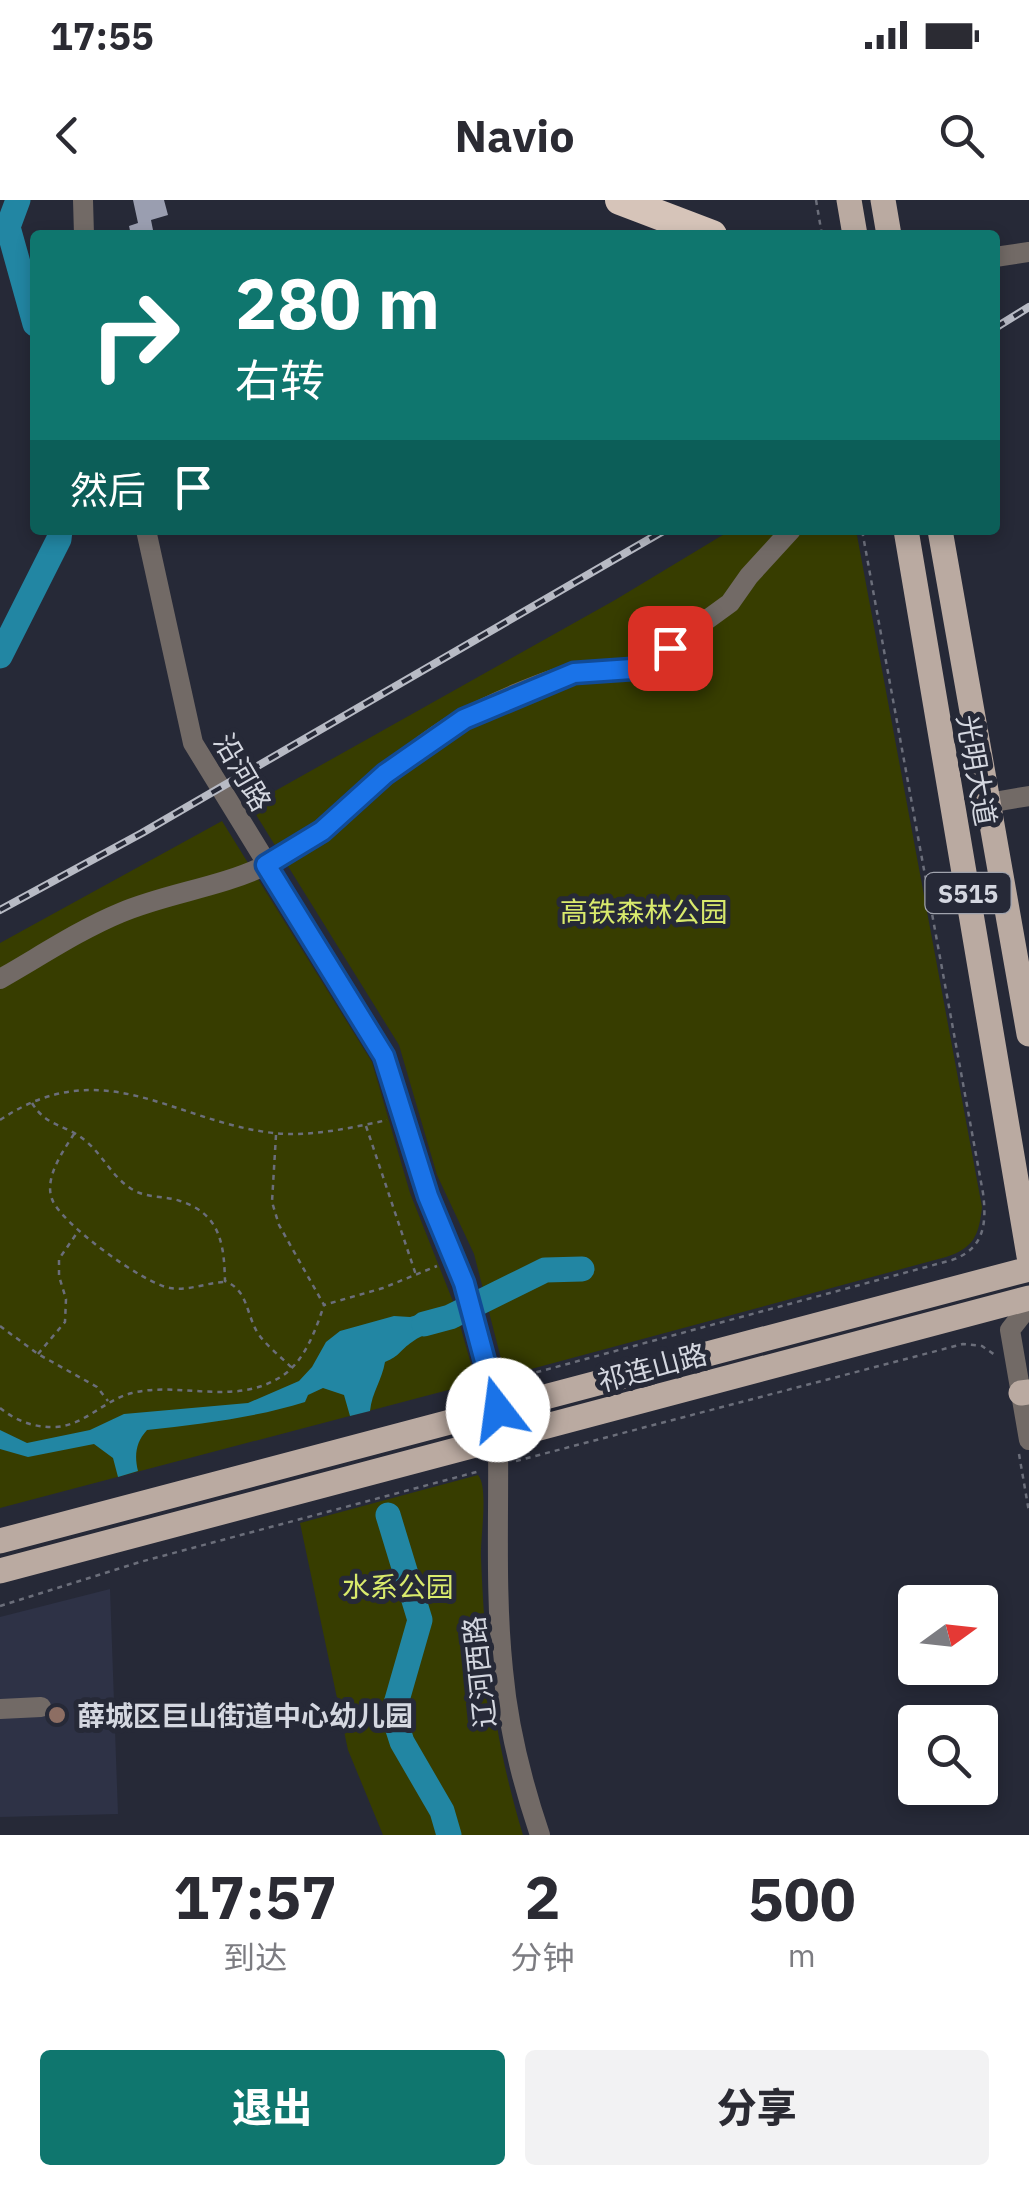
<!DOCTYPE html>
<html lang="zh">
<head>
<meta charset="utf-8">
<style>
  body { margin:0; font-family:"IBM Plex Sans","Noto Sans SC",sans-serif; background:#f2f2f3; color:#2b2b33; height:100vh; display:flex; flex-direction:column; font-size:38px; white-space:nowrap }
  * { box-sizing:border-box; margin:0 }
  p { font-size:32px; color:#7c7c81 }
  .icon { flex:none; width:55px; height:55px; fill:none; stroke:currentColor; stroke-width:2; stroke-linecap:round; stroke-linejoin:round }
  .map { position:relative; height:1635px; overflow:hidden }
  .drawer { display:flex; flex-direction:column; background:#fff; flex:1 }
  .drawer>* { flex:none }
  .guide { position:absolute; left:30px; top:30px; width:970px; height:305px; border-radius:10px; box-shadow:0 5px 15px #0003; background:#0f766e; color:#fff; overflow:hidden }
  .needle { width:65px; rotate:75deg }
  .controls { position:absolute; left:898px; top:1385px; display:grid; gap:20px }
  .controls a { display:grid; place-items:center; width:100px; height:100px; border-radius:10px; background:#fff; box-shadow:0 5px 15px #0003; font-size:50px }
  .pin { position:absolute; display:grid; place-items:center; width:85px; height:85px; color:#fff; margin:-42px; border-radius:20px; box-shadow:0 5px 15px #0006 }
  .me { position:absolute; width:110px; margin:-55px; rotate:345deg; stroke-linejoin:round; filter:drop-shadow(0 0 8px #0008) }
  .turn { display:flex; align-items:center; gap:35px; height:210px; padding:0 40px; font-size:45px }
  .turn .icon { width:130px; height:130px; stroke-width:2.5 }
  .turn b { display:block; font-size:70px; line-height:85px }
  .then { display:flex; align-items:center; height:95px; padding:0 40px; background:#0003; gap:20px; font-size:38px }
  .eta { display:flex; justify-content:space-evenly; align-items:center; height:170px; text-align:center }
  .eta b { font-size:60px; font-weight:800; line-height:70px }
  .primary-button { display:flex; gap:20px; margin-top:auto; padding:20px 40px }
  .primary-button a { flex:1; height:115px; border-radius:10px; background:#0f766e; color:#fff; font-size:40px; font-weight:800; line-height:115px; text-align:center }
  .primary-button a+a { background:#f2f2f3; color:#2b2b33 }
  .status { display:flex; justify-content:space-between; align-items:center; height:70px; padding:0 50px; background:#fff; direction:ltr }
  .status svg { height:28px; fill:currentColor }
  header { display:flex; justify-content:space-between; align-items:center; height:130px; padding:0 40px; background:#fff; font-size:45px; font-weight:800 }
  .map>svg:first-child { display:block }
  .built { fill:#2e3246 }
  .green { fill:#373d00 }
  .water { fill:#2286a3 }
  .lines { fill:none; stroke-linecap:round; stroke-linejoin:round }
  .river { stroke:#2286a3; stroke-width:25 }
  .building { fill:#9a9eb0 }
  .path { stroke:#6b6e7a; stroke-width:2.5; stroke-dasharray:5 5; stroke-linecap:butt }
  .minor { stroke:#726a66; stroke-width:20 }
  .major { stroke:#baaaa1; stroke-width:25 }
  .highway { stroke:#d6c4b9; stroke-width:30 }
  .rail-casing { stroke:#b7bac4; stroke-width:8 }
  .rail { stroke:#262937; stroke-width:4; stroke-dasharray:11; stroke-linecap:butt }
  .route-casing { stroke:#114b97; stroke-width:25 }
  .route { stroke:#1a73e8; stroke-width:18 }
  .education-dot { fill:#8d6e63; stroke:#262937; stroke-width:4 }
  .labels { text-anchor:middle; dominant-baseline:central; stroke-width:10; stroke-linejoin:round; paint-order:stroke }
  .shield { fill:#262937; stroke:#a0a3ad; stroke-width:2.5 }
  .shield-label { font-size:25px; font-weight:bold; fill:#d4d7e0 }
  .street-label { font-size:28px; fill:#d4d7e0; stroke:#262937 }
  .park-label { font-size:28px; fill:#d9ea6c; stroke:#262937 }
  .poi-label { font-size:28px; font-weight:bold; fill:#d4d7e0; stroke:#262937; text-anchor:start }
</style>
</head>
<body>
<div class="status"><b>17:55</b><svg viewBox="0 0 49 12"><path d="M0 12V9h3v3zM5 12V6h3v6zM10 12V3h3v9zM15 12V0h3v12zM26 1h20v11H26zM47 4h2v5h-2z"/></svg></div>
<header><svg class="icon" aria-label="back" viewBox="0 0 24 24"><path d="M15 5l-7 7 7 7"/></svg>Navio<svg class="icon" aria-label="search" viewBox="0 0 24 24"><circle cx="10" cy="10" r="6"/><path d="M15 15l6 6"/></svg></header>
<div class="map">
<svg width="1029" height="1635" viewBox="0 0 1029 1635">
  <rect width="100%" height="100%" fill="#262937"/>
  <path class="built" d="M 110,1389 L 118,1614 L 0,1617 L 0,1417 Z"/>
  <path class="green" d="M 731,330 L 856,330 L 982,1007 C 979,1035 974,1048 946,1057 L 509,1175 L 505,1174 L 474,1054 L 437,975 L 399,845 L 250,605 L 615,400 Z
    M 222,621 L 372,862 L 410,993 L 454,1104 L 475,1178 L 471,1184 L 0,1308 L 0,743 Z
    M 478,1275 C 489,1288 480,1338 481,1358 C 485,1457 494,1540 523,1635 L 383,1635 L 348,1550 L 300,1323 Z"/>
  <path class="water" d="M 454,1104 L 460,1126 C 444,1129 425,1132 412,1142 C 400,1150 400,1156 385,1162 C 382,1180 372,1192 370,1211 L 350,1216 L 344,1195 L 323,1188 L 308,1195 L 305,1202 C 254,1218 200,1224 147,1230 C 136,1242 134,1255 138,1271 L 118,1277 L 113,1258 L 94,1244 L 28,1257 L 0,1249 L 0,1230 L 27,1243 L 90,1230 L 124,1214 L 248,1203 L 299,1181 L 312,1167 L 326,1142 L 340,1131 L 394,1116 L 410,1117 Z"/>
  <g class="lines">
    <path class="river" d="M 18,0 L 8,27 L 35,124
      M 0,456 L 59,339 L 60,330
      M 424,1124 L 450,1117 L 545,1070 L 582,1069
      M 388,1315 L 420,1420 L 393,1514 L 402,1542 L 442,1611 L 449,1635"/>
  </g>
  <path class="building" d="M 133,0 L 164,0 L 168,15 L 151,20 L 154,35 L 131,35 L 129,26 L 138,23 Z"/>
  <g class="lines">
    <path class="path" d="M 816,0 L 822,35
      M 32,903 C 47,928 67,924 87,942 C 105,958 113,979 135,991 C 149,998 166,996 180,1001 C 221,1014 224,1045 225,1081 C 247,1090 246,1111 256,1130 C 263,1143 280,1156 291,1167
      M 0,920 C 103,851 172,921 273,933 C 309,937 352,928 387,920
      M 366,926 L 416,1075
      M 74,934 C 63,951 44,978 52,999 C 60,1023 144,1084 170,1088 C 189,1091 205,1083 224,1082
      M 276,935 L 272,1002 L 279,1025 L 324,1105 L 383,1088 L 437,1066
      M 0,1126 L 38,1154 L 97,1187 L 108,1201
      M 38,1154 L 65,1122 L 66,1099 L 59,1076 L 59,1059 L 79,1030
      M 507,1178 L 519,1177 L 952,1060 C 984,1049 987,1024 983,993 L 862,330
      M 0,1208 C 16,1221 35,1228 56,1227 C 85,1225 104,1200 132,1193 C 180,1181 235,1207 282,1176 C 305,1161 316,1129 324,1105
      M 1019,1254 L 1029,1312
      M 516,1261 L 963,1144 L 982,1146 L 995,1155
      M 0,1406 L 140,1362 L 480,1271"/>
    <path class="minor" d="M 83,0 L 84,35
      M 995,57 L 1029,52
      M 146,330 L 193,543 L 385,856 L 428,996 L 464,1083 L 498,1210
      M 988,603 L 1029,596
      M 0,779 C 39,757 79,730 120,713 C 167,693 218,688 264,666 C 339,630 388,562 459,521 C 488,505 548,478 579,472 C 602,468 623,472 646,464 L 730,403 L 749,376 L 791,330
      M 1029,1106 L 1010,1130 L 1029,1240
      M 498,1239 C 499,1316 495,1393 503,1470 C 508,1526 522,1582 540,1635
      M 0,1509 L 41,1507"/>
    <path class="major" d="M 849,0 L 855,35
      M 883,0 L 889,35
      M 906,330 L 1029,1056
      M 940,330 L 1029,834
      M 1021,1193 L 1029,1192
      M 0,1341 L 1029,1069
      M 0,1371 L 1029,1098"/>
    <path class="highway" d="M 620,0 L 712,35"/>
    <defs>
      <path id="rail" d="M 995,128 L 1029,107
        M 0,710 L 142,633 L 665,330"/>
    </defs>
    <use href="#rail" class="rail-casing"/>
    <use href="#rail" class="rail"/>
  </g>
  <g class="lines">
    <defs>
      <path id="route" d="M 498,1210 L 464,1083 L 428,996 L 384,856 L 266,665 L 322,631 L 385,574 L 464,519 L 574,473 L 632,469 L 646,464 L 670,448"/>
    </defs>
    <use href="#route" class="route-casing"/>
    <use href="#route" class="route"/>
  </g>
  <circle class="education-dot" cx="57" cy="1515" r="10"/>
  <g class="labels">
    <rect class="shield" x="925.5" y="673" width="85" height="40" rx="8"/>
    <g class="shield-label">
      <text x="968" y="693">S515</text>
    </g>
    <g class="street-label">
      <text transform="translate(977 570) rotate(80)">光明大道</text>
      <text transform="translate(243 572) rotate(60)">沿河路</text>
      <text transform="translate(652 1167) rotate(-15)">祁连山路</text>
      <text transform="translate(479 1472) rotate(-96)">辽河西路</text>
    </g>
    <g class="park-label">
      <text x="644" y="711">高铁森林公园</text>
      <text x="398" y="1386">水系公园</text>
    </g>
    <g class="poi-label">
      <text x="77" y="1515">薛城区巨山街道中心幼儿园</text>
    </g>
  </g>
</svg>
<div class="controls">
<a><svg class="needle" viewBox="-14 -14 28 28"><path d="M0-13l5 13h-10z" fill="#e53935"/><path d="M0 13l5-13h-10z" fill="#7c7c81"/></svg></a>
<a><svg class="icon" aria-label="search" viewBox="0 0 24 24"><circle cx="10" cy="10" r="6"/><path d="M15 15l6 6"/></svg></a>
</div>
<div class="pin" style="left:670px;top:448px;background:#d93025"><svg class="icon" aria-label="arrive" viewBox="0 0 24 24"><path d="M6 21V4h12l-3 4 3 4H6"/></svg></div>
<svg class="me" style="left:498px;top:1210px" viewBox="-20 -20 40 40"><circle r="19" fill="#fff"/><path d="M0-13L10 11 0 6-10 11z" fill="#1a73e8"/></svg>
<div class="guide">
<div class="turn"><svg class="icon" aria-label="right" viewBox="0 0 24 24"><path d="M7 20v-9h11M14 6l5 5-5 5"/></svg><div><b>280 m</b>右转</div></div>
<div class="then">然后<svg class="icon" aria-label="arrive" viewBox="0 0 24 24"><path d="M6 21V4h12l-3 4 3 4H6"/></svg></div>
</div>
</div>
<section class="drawer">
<div class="eta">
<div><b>17:57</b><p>到达</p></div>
<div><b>2</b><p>分钟</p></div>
<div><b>500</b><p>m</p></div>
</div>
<div class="primary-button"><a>退出</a><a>分享</a></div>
</section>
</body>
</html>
